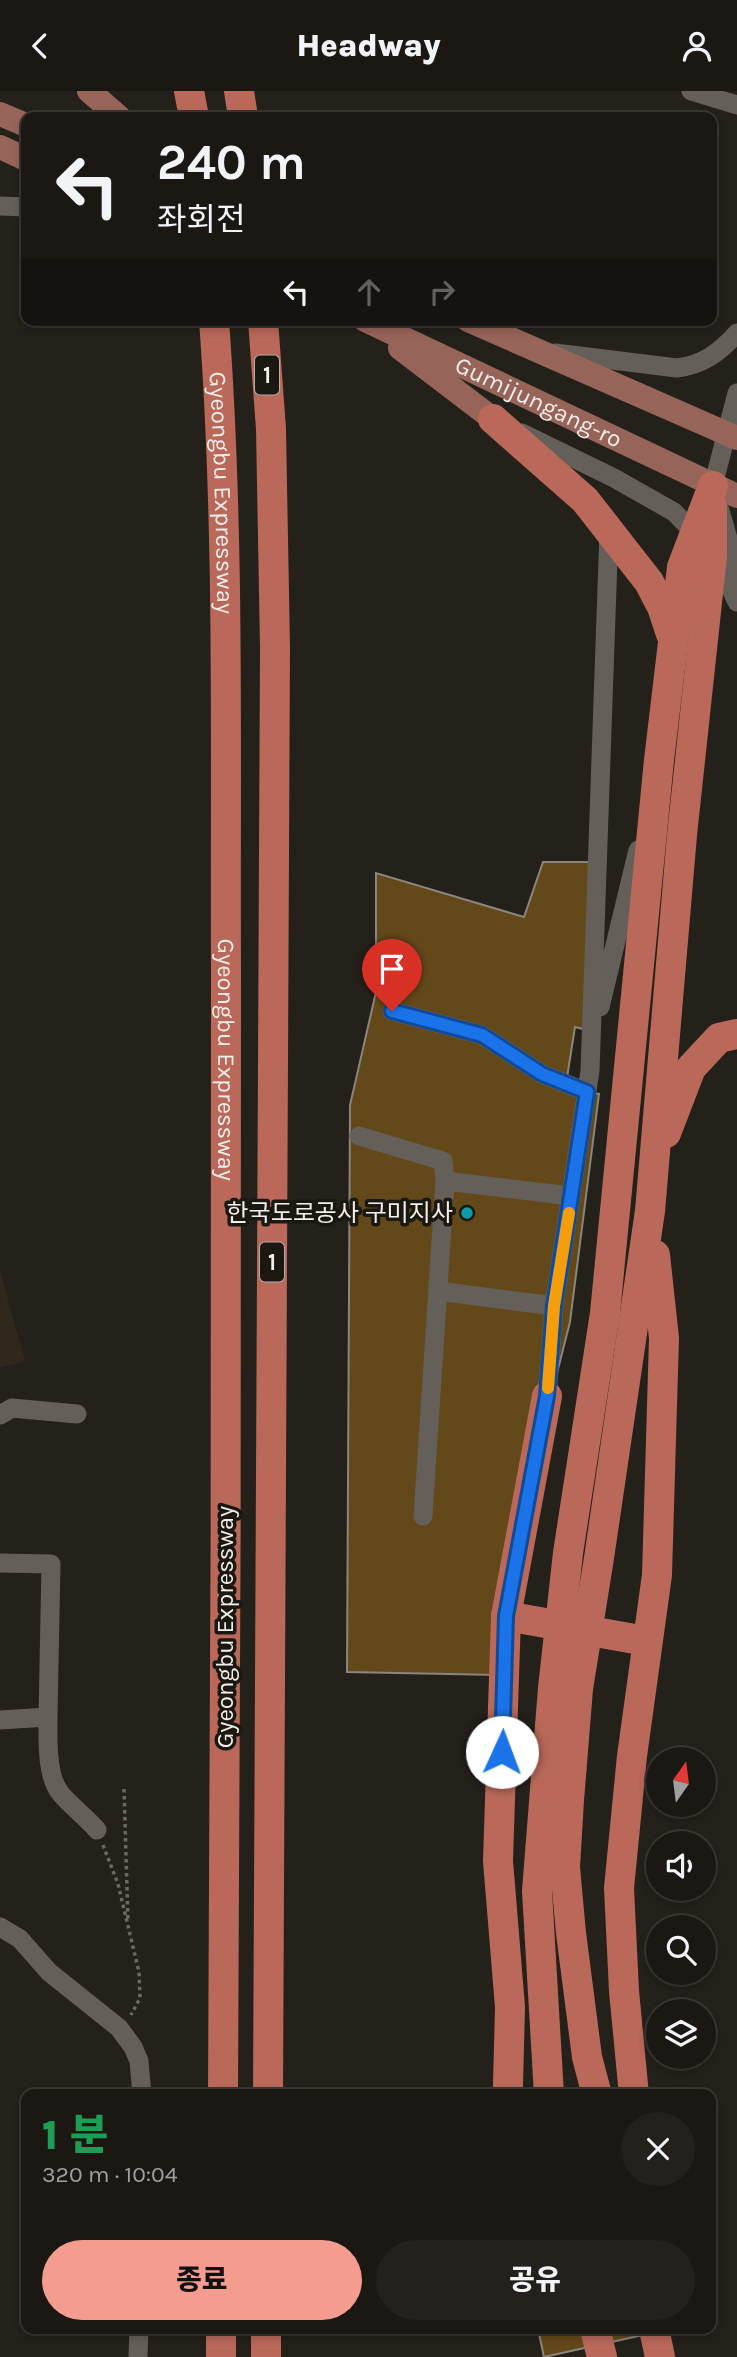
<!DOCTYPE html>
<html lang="ko">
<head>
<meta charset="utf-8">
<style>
  body { margin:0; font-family:Karla,"Noto Sans KR",sans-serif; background:#24211d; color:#f1f3f6; height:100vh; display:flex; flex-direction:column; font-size:26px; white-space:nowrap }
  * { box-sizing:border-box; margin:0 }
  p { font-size:23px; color:#a0a0a0 }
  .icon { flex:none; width:38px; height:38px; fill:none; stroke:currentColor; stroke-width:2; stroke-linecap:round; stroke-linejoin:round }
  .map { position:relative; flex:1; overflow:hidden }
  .drawer { position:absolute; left:21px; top:1998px; width:695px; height:245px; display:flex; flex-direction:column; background:#1b1814; border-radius:14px; box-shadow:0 4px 10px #0003,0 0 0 2px #393734 }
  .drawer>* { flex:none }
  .guide { position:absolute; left:21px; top:21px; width:696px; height:214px; border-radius:14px; box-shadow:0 4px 10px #0003,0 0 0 2px #393734; background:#1b1814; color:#f1f3f6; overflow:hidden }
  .needle { width:46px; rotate:14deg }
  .fabs { position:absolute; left:646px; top:1656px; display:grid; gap:14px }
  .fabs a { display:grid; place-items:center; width:70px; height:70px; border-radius:50%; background:#1b1814; box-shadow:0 4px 10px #0003,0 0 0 2px #393734; font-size:35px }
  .pin { position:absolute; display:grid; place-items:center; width:60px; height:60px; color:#fff; margin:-72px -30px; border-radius:50% 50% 50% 0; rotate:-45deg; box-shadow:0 0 7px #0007 }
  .pin .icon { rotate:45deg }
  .me { position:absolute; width:77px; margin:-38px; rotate:2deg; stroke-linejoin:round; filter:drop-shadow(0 0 5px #0008) }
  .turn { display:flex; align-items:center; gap:24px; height:147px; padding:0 21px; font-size:32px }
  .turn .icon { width:91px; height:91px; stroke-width:2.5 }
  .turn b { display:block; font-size:49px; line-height:60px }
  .lanes { display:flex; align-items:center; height:66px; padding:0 21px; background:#0003; justify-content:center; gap:35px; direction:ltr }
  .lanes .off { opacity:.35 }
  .round { display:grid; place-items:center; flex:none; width:74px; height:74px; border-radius:37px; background:#24211d }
  .headline { display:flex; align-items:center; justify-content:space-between; height:119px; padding:0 21px }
  h1 { font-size:42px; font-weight:800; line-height:52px; color:#1e9e55 }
  .primary-button { display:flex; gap:14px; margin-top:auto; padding:14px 21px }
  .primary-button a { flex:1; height:80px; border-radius:42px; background:#f59c90; color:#111; font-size:28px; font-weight:800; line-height:80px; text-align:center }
  .primary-button a+a { background:#24211d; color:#f1f3f6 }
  header { display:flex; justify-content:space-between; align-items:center; height:91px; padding:0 21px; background:#1b1814; font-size:32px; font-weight:800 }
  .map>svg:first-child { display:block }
  .built { fill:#30281d }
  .building { fill:#63481a; stroke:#8a857e; stroke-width:2 }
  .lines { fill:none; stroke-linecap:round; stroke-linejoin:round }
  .path { stroke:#6c6863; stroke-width:3.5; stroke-dasharray:3.5 3.5; stroke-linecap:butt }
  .minor { stroke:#645f59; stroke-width:19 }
  .major { stroke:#976459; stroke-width:24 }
  .highway { stroke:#b96859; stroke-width:30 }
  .route-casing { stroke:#114b97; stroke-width:18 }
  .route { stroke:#1a73e8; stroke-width:12 }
  .slow { stroke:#f59e0b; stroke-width:12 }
  .culture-dot { fill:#0f9aa8; stroke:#1b1711; stroke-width:2.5 }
  .labels { text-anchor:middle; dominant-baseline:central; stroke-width:7; stroke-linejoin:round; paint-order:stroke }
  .shield { fill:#1b1711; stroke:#b2aeaa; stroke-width:2 }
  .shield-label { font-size:23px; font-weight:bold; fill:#f2efeb }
  .street-label { font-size:24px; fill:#f2efeb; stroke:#1b1711 }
  .poi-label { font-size:24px; fill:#f2efeb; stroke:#1b1711; text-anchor:end }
</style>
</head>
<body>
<header><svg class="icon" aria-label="back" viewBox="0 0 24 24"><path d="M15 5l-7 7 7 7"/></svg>Headway<svg class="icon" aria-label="person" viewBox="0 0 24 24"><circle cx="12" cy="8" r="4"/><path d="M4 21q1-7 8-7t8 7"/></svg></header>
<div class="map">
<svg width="737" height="2266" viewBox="0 0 737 2266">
  <rect width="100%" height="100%" fill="#24201a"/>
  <path class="built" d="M 0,1180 L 25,1270 L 0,1277 Z"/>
  <path class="building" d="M 543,771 L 592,771 L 587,939 L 575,936 L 565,999 L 599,1003 L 570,1231 L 497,1518 L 499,1584 L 347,1581 L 350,1014 L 376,901 L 376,782 L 524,826 Z
    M 538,2238 L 670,2238 L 544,2266 Z"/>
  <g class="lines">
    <path class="path" d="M 124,1698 L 128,1830
      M 103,1754 L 118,1793 L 139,1881 L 140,1907 L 131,1924"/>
    <path class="minor" d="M 691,0 L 737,14
      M 0,115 L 26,116
      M 555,262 L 677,277 C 703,274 720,261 737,242
      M 737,302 L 713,395 L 737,479
      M 522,342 L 614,387 L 674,421 L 704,452 L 726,487 L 737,511
      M 600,916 L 638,759
      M 392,920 L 482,944 L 542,983 L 587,1001
      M 359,1045 L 443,1070 L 445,1090 L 571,1105
      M 438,1200 L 554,1215
      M 547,1305 L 554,1215 L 590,980 L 609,440
      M 0,1324 L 12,1317 L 77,1323
      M 423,1425 L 445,1090
      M 0,1472 L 51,1473 L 48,1626 L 0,1629
      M 48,1626 C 48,1647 46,1686 61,1703 C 72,1716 86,1726 97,1739
      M 0,1836 L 20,1848 L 49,1881 L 119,1937 L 133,1956 L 139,1970 L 142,2004
      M 138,2266 L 139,2238"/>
    <g class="major">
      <path d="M 89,0 L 119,26"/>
      <path d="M 0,23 L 26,34"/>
      <path d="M 0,56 L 26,68"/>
      <path id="s1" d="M 365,229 L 737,405"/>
      <path d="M 468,229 L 737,347"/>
      <path d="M 400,257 L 493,328"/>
    </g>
    <g class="highway">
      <path d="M 189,0 L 194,26"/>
      <path d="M 239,0 L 243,26"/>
      <path id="s2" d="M 214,229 C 230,446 225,663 226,880 C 227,1255 225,1629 223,2004"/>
      <path d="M 263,229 L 271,338 L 275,557 L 268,2004"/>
      <path d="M 493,328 L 585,409 L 649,491 L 662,516 L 671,543"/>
      <path d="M 666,1042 L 691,977 L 719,947 L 737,943"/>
      <path d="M 506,1525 L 646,1550"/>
      <path d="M 508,1994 L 510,1916 L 498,1770 L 506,1525 L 547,1305"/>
      <path d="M 549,2004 L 537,1800 L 553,1597 L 568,1462 L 605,1222 L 659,669 L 682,476 L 713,395"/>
      <path d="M 597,2004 L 587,1966 L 571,1842 L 565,1776 L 569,1709 L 578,1598 L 599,1467 L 650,1120 L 682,744 L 712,465 L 712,416"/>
      <path d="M 634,2004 L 624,1900 L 619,1797 L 632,1665 L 657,1484 L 664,1247 L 655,1164"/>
      <path d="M 595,2238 L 602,2266"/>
      <path d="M 654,2238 L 660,2266"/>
      <path d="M 221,2266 L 221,2238"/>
      <path d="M 266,2266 L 266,2238"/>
    </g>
  </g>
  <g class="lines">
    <defs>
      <path id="route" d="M 392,920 L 482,944 L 542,983 L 587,1001 L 554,1215 L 547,1305 L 506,1525 L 502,1661"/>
    </defs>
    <use href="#route" class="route-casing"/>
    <use href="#route" class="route"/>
    <path class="slow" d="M 548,1297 L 554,1215 L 569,1122"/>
  </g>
  <circle class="culture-dot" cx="467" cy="1122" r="7"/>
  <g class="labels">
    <g class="shield">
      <rect x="255" y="264.5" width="24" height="39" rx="5"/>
      <rect x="260" y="1151.5" width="24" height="39" rx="5"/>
    </g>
    <g class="shield-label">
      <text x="267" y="284">1</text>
      <text x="272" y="1171">1</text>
    </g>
    <g class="street-label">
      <text stroke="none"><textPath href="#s1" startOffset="192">Gumijungang-ro</textPath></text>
      <text stroke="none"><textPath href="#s2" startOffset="173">Gyeongbu Expressway</textPath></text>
      <text stroke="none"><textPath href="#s2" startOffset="740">Gyeongbu Expressway</textPath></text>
      <text transform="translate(225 1536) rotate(-90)">Gyeongbu Expressway</text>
    </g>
    <g class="poi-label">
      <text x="453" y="1122">한국도로공사 구미지사</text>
    </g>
  </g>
</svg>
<div class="fabs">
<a><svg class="needle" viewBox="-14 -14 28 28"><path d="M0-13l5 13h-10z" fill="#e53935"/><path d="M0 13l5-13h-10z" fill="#a0a0a0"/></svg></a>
<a><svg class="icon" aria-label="sound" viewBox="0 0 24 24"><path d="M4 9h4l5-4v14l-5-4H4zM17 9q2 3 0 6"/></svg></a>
<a><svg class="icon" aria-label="search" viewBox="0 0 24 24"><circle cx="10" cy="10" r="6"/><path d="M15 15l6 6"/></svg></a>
<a><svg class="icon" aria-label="layers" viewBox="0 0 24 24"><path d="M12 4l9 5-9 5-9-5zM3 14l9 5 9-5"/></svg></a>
</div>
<div class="pin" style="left:392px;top:920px;background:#d93025"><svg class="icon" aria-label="arrive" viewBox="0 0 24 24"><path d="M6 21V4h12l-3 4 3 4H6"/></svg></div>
<svg class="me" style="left:502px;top:1661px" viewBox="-20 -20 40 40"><circle r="19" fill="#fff"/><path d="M0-13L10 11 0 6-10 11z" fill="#1a73e8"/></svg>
<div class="guide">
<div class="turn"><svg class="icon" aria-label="left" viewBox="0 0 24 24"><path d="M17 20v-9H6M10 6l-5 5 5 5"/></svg><div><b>240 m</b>좌회전</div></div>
<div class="lanes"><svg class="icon" aria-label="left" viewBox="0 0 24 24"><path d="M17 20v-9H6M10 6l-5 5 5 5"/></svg><svg class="icon off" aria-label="ahead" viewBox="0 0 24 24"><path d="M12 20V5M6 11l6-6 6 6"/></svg><svg class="icon off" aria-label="right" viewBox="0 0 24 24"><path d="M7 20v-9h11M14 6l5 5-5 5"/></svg></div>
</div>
<section class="drawer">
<div class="headline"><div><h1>1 분</h1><p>320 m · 10:04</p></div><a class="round"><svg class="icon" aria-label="close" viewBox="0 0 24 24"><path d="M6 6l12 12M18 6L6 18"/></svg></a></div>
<div class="primary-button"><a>종료</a><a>공유</a></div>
</section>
</div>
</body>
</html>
